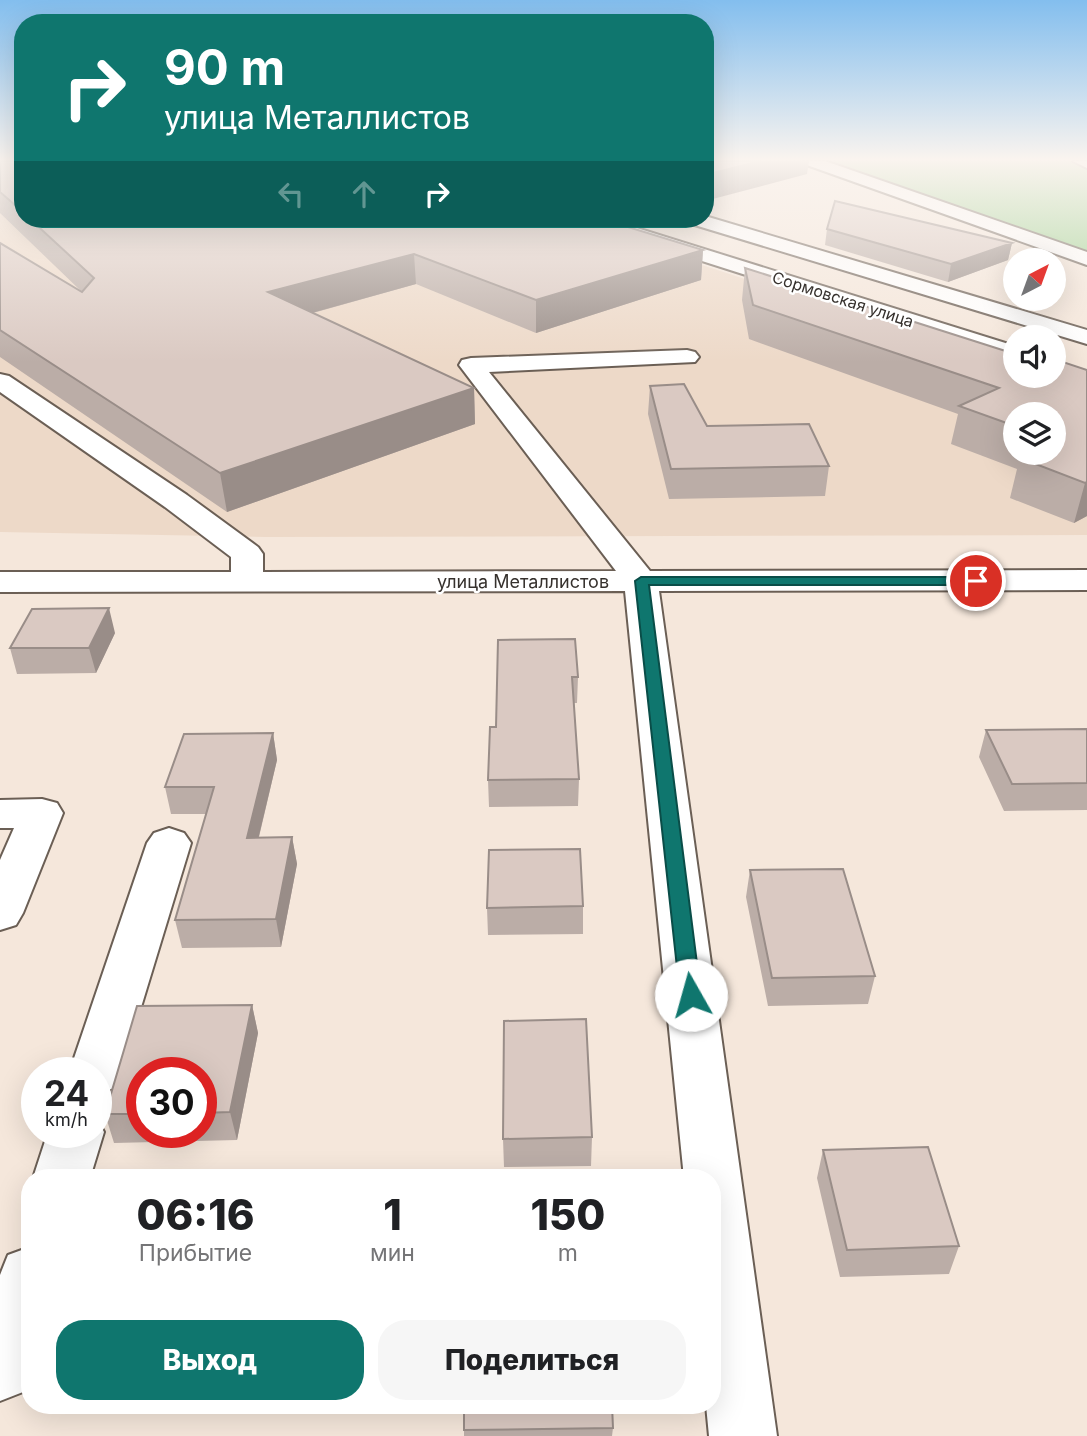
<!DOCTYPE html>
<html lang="ru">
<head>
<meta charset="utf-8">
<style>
  body { margin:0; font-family:Inter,sans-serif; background:#f6f6f6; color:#202124; height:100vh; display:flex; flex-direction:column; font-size:26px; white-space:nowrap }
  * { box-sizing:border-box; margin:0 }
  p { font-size:23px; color:#757577 }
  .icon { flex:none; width:38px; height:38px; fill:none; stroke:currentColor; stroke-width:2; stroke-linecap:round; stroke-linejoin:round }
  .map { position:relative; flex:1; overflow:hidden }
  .panel { position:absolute; left:21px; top:1169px; width:700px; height:245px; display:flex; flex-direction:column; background:#fff; border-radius:28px; box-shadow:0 7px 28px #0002 }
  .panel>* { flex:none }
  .top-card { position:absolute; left:14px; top:14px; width:700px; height:214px; border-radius:28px; box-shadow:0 7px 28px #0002; background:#0f766e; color:#fff; overflow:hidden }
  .needle { width:46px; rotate:41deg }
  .tools { position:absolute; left:1003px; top:248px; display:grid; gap:14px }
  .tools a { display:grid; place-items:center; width:63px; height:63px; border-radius:50%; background:#fff; box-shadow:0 7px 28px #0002; font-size:35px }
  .speed { position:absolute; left:21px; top:1057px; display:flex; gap:14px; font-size:35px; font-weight:700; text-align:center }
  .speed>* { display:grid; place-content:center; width:91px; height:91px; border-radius:50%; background:#fff; box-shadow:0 7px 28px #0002; line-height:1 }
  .speed small { font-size:18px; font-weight:400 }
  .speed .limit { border:10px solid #d22; background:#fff; color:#111 }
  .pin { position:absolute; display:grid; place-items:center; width:60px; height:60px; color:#fff; margin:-30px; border:4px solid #fff; border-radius:50%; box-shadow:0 2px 7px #0007 }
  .me { position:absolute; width:77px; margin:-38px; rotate:353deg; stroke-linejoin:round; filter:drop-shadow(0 0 5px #0008) }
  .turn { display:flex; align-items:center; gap:24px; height:147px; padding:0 35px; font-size:32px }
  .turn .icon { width:91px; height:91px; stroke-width:2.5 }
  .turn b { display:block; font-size:49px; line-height:60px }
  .lanes { display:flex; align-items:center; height:66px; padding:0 35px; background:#0003; justify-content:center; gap:35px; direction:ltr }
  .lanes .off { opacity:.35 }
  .eta { display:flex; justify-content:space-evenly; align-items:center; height:119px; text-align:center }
  .eta b { font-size:42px; font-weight:800; line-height:49px }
  .action { display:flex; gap:14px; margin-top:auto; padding:14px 35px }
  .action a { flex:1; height:80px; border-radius:28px; background:#0f766e; color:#fff; font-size:28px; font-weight:800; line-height:80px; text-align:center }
  .action a+a { background:#f6f6f6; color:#202124 }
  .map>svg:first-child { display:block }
  .built { fill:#edd9c8; fill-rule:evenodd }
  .green { fill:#9cd190 }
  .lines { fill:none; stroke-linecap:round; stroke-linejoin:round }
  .minor-casing { stroke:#6b5f55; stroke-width:4 }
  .minor { fill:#fff; fill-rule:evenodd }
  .wall { fill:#bbada7; fill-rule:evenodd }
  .shaded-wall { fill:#998d88 }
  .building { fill:#dac9c2; stroke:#998d88; stroke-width:2 }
  .route { fill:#0f766e; stroke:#0a4d48; stroke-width:2 }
  .labels { text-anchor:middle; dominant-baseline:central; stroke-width:5; stroke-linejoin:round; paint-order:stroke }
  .far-street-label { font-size:16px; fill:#36312d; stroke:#fff }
  .street-label { font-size:18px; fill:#36312d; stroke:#fff }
</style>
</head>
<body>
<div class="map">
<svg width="1087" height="1436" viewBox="0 0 1087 1436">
  <rect width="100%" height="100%" fill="#f5e7db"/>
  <path class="built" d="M 0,180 L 23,219 L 561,219 L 1015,367 L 1015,376 L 1087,390 L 1087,535 L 266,537 L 0,532 ZM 1015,415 L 1054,415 L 1054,453 L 1015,453 Z"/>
  <path class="green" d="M 816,161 L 1087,161 L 1087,257 Z"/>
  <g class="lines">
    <defs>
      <path id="minor" d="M 802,161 L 825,161 L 1087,252 L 1087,265 L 804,164 Z
        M 1073,161 L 1087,161 L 1087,168 Z
        M 705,216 L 1087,330 L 1087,344 L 688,223 L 686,219 L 705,219 Z
        M 581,219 L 608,219 L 1015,346 L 1015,361 L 583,223 Z
        M 687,350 L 695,352 L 699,357 L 695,362 L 489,372 L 650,571 L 1087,570 L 1087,590 L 659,591 L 777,1436 L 709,1436 L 706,1405 L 712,1405 L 712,1178 L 684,1178 L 625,591 L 0,592 L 0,572 L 231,572 L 231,557 L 165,507 L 0,392 L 0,374 L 9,376 L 187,495 L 258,547 L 263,554 L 263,572 L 616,571 L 459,365 L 462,360 L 471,358 Z
        M 42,799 L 57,803 L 63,813 L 23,913 L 16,925 L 0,930 L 0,860 L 14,828 L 0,828 L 0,800 Z
        M 169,828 L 184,833 L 191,843 L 121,1073 L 114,1088 L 96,1094 L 96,1073 L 69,1073 L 147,843 L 154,833 Z
        M 96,1117 L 104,1132 L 90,1178 L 33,1178 L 48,1132 L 96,1132 Z
        M 30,1247 L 30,1375 L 23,1392 L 0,1401 L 0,1275 L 8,1255 Z"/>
    </defs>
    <use href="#minor" class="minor-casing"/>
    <use href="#minor" class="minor"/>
  </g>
  <path class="wall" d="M 0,161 L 23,161 L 23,219 L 602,219 L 703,250 L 701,280 L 536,333 L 416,284 L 313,313 L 474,388 L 475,424 L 227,512 L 0,357 L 0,243 L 82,292 L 0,213 Z
    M 827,229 L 1012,243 L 1008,260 L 948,282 L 825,245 Z
    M 745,268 L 1015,376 L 1087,370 L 1087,516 L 1074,523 L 1010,498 L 1017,469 L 951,444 L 958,414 L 749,339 L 742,300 ZM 1015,415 L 1054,415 L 1054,453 L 1015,453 Z
    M 650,386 L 707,426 L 829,466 L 825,496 L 669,499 L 648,414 Z
    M 115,633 L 96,673 L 17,674 L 10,648 Z
    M 498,640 L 578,677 L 577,703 L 574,703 L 579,779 L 578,806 L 489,807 L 488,780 L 496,727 Z
    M 1087,729 L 1087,810 L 1004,811 L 979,757 L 986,730 Z
    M 273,733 L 277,760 L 259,837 L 292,837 L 297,864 L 281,947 L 182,948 L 175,920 L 206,814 L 171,814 L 165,787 Z
    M 750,870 L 875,976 L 868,1004 L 768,1006 L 746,897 Z
    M 583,906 L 583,934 L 488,935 L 487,908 Z
    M 252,1005 L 258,1033 L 237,1140 L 114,1143 L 105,1114 L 137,1006 ZM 142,1073 L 201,1073 L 201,1132 L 142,1132 Z
    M 592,1137 L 591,1166 L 504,1167 L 503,1139 Z
    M 823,1150 L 959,1246 L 949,1274 L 840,1277 L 817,1178 Z
    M 613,1428 L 612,1436 L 464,1436 L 464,1430 Z"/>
  <path class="shaded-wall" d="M 761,161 L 809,161 L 807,174 L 705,201 L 705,175 Z
    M 1012,243 L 1008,260 L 948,282 L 951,264 Z
    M 703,250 L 701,280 L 536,333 L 536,300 Z
    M 414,254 L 416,284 L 272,324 L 268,292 Z
    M 474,388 L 475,424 L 227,512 L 220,473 Z
    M 1087,482 L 1087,516 L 1074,523 L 1085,483 Z
    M 109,608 L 115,633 L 96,673 L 89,648 Z
    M 273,733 L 277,760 L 252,865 L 247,838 Z
    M 292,837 L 297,864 L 281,947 L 276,919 Z
    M 252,1005 L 258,1033 L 237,1140 L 230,1112 Z"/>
  <path class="building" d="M 0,161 L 23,161 L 23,212 L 0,192 Z
    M 705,161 L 761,161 L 705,175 Z
    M 835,201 L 1012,243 L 951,264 L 827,229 Z
    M 30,219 L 602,219 L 703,250 L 536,300 L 414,254 L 268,292 L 474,388 L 220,473 L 0,330 L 0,243 L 82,292 L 94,278 Z
    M 745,268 L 1015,354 L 1015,376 L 1054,376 L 1054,364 L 1060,361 L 1087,370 L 1087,482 L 1085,483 L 1020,458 L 1029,453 L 1054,453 L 1054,441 L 1055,440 L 1054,439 L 1054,415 L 1015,415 L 1015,426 L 959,406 L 999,388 L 753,305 Z
    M 684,384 L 707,426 L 809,424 L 829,466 L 671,469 L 650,386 Z
    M 109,608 L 89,648 L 10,648 L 32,609 Z
    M 575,639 L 578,677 L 572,677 L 579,779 L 488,780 L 490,727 L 496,727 L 498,640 Z
    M 1087,729 L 1087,783 L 1012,784 L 986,730 Z
    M 273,733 L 247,838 L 292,837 L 276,919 L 175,920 L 214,787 L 165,787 L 184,734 Z
    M 580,849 L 583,906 L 487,908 L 489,850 Z
    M 843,869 L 875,976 L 772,978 L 750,870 Z
    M 252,1005 L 230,1112 L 201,1113 L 201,1073 L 142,1073 L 142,1114 L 105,1114 L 137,1006 Z
    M 586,1019 L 592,1137 L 503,1139 L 504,1021 Z
    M 928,1147 L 959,1246 L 847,1250 L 823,1150 Z
    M 464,1405 L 612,1405 L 613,1428 L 464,1430 Z"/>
  <linearGradient id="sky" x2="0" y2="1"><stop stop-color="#83beee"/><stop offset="0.44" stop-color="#faf4ef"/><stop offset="1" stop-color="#faf4ef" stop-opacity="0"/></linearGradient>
  <rect width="1087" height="362" fill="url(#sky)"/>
  <path class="route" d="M 641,577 L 976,577 L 982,581 L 976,585 L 649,585 L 701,995 L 698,1001 L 691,1003 L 683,1001 L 680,995 L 635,581 Z"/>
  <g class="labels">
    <g class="far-street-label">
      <text transform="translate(843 299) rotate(18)">Сормовская улица</text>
    </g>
    <g class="street-label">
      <text x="523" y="581">улица Металлистов</text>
    </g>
  </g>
</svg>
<div class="tools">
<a><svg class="needle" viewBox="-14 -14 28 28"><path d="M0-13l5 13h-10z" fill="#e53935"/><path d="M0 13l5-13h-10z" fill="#757577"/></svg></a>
<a><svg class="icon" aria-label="sound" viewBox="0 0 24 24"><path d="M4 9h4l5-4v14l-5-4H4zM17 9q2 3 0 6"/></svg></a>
<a><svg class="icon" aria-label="layers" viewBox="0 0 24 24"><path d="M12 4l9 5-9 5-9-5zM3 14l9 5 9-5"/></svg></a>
</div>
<div class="speed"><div>24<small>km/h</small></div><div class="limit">30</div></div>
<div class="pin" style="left:976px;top:581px;background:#d93025"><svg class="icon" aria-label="arrive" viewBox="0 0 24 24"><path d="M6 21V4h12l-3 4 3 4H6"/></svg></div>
<svg class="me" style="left:691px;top:995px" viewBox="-20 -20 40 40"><circle r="19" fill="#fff"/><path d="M0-13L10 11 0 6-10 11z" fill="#0f766e"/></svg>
<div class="top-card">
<div class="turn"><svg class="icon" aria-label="right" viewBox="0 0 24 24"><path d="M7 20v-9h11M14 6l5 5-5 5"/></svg><div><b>90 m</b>улица Металлистов</div></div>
<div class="lanes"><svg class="icon off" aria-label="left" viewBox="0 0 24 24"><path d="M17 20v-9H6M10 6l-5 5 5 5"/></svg><svg class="icon off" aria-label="ahead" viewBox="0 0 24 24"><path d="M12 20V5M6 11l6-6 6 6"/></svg><svg class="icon" aria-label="right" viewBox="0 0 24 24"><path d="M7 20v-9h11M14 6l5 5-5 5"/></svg></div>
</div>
<section class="panel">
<div class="eta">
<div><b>06:16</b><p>Прибытие</p></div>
<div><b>1</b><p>мин</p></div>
<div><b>150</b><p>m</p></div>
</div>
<div class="action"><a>Выход</a><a>Поделиться</a></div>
</section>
</div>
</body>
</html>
